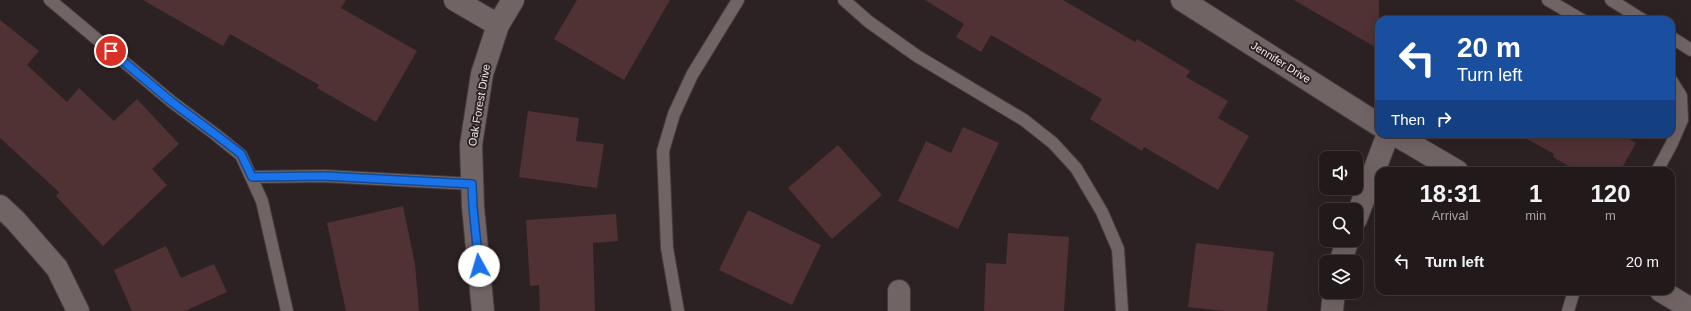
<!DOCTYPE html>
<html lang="en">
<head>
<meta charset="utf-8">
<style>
  body { margin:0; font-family:Helvetica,sans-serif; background:#2e2727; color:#f1f3f6; height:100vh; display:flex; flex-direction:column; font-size:15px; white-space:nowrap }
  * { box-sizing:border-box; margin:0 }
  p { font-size:13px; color:#a2a1a2 }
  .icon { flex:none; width:22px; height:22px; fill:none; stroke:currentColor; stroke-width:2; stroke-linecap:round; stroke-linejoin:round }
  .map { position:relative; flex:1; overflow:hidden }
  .details { position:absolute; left:1375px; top:167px; width:300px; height:128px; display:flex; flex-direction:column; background:#221a1a; border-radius:12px; box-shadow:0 4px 16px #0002,0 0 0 1px #3f3839 }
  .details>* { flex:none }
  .banner { position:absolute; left:1375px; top:16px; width:300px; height:122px; border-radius:12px; box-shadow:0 4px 16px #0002,0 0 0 1px #3f3839; background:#1a4fa0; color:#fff; overflow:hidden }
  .controls { position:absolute; left:1319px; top:151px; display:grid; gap:8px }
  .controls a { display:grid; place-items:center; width:44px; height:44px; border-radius:8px; background:#221a1a; box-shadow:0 4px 16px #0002,0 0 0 1px #3f3839; font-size:20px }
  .pin { position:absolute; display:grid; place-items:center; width:34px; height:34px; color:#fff; margin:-17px; border:2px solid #fff; border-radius:50%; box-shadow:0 1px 4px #0007 }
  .me { position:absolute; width:44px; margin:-22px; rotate:354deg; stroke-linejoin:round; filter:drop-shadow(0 0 3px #0008) }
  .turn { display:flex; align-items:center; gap:14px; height:84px; padding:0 16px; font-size:18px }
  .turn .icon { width:52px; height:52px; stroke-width:2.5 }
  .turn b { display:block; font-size:28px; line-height:34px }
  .then { display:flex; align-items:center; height:38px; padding:0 16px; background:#0003; gap:8px; font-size:15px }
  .eta { display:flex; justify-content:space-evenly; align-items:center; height:68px; text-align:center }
  .eta b { font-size:24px; font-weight:700; line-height:28px }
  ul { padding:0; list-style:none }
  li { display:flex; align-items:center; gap:12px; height:52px; padding:0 16px }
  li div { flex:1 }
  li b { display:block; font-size:15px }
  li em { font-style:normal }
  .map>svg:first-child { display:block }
  .building { fill:#503134 }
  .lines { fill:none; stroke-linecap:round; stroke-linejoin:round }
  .lane-casing { stroke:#453d3d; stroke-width:14 }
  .street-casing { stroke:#453d3d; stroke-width:24 }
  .lane { stroke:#716465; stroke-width:12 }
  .street { stroke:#716465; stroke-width:22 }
  .route-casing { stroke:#114b97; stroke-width:10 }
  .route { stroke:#1a73e8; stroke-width:7 }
  .labels { text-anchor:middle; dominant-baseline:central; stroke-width:4; stroke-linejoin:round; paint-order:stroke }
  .street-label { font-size:11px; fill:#f0e9e9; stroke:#2d2223 }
</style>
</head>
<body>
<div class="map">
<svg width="1691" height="311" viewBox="0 0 1691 311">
  <rect width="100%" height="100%" fill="#2d2223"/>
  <path class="building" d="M 143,0 L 346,0 L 341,8 L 417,51 L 376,122 L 317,88 L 319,85 L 230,34 L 223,46 Z
    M 577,0 L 670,0 L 624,80 L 554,39 Z
    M 925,0 L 1063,0 L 1135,42 L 1137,39 L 1190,71 L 1186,77 L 1228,101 L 1218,118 L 1249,136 L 1218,190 L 1144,147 L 1142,151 L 1090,119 L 1102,99 L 991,35 L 981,52 L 956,37 L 964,24 Z
    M 1294,0 L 1379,0 L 1379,49 L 1356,36 Z
    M 0,20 L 39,51 L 27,65 L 67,102 L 79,88 L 114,121 L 137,99 L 179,144 L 152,169 L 167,185 L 103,246 L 56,196 L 59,192 L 0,138 Z
    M 528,111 L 579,118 L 576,141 L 604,144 L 597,188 L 519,177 Z
    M 963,127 L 999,143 L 958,229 L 898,201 L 926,141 L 951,153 Z
    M 1518,134 L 1621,134 L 1636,143 L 1620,171 L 1577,171 L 1553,157 L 1554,154 Z
    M 838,145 L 882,195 L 832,239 L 788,188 Z
    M 403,206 L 415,264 L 419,311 L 346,311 L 327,223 Z
    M 748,210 L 821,245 L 792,305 L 719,270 Z
    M 616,214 L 618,241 L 593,243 L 595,311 L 540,311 L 539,285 L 530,286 L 526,220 Z
    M 1008,233 L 1069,237 L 1064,311 L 984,311 L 986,263 L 1006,264 Z
    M 1196,243 L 1274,252 L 1267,311 L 1224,311 L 1188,307 Z
    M 166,246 L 181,278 L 214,264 L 227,292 L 185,311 L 132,311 L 114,270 Z"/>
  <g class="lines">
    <defs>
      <path id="lane" d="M 50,0 L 172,102 L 215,134 L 241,155 L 262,201 L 287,311
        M 844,0 L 869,22 L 917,56 L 1024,120 L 1053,143 L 1076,168 L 1102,212 L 1118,249 L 1122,311
        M 1548,0 L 1582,20
        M 1611,0 L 1643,20
        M 1671,37 L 1691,50
        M 1657,171 L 1671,145 L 1682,120 L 1681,96 L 1671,80
        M 252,177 L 324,176 L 472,184
        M 678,311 L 667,248 L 663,151 L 674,114 L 692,75 L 738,0
        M 1568,311 L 1574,291"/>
      <path id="street" d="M 455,0 L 498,25
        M 1182,0 L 1379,125
        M 1394,134 L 1457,171
        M 0,206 L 15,220 L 57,268 L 78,311
        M 1356,219 L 1388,134
        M 1340,262 L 1348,240
        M 1661,291 L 1691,309
        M 483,311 L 473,207 L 471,145 L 482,74 L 498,25 L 513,0
        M 899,311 L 899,291
        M 1332,311 L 1334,292"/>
    </defs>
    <use href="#lane" class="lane-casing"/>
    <use href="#street" class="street-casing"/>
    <use href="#lane" class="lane"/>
    <use href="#street" class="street"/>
  </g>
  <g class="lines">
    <defs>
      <path id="route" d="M 111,51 L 172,102 L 215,134 L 241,154 L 252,177 L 324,176 L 472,184 L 473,207 L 479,266"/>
    </defs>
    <use href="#route" class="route-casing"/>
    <use href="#route" class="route"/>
  </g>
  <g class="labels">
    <g class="street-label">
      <text transform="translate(1281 62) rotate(32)">Jennifer Drive</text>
      <text transform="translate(479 105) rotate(-80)">Oak Forest Drive</text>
    </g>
  </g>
</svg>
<div class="controls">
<a><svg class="icon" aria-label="sound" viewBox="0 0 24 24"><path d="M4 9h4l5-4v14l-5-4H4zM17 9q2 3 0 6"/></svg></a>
<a><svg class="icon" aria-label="search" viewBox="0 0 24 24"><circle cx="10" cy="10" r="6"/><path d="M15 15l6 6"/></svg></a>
<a><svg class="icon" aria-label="layers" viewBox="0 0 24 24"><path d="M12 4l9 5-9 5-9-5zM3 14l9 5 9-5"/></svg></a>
</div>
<div class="pin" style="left:111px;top:51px;background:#d93025"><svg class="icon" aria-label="arrive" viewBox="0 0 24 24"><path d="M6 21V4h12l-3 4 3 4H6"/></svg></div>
<svg class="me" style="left:479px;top:266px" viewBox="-20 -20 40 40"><circle r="19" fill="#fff"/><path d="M0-13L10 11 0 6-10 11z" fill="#1a73e8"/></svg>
<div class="banner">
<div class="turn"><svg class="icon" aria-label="left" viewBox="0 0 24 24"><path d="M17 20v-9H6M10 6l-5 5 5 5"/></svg><div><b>20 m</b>Turn left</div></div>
<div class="then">Then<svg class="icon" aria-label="right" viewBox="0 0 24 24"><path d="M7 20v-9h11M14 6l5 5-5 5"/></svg></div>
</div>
<section class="details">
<div class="eta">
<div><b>18:31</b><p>Arrival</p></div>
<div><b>1</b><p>min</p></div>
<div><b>120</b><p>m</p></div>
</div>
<ul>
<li><svg class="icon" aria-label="left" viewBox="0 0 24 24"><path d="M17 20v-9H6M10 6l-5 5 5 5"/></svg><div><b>Turn left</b></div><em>20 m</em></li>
</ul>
</section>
</div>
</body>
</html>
